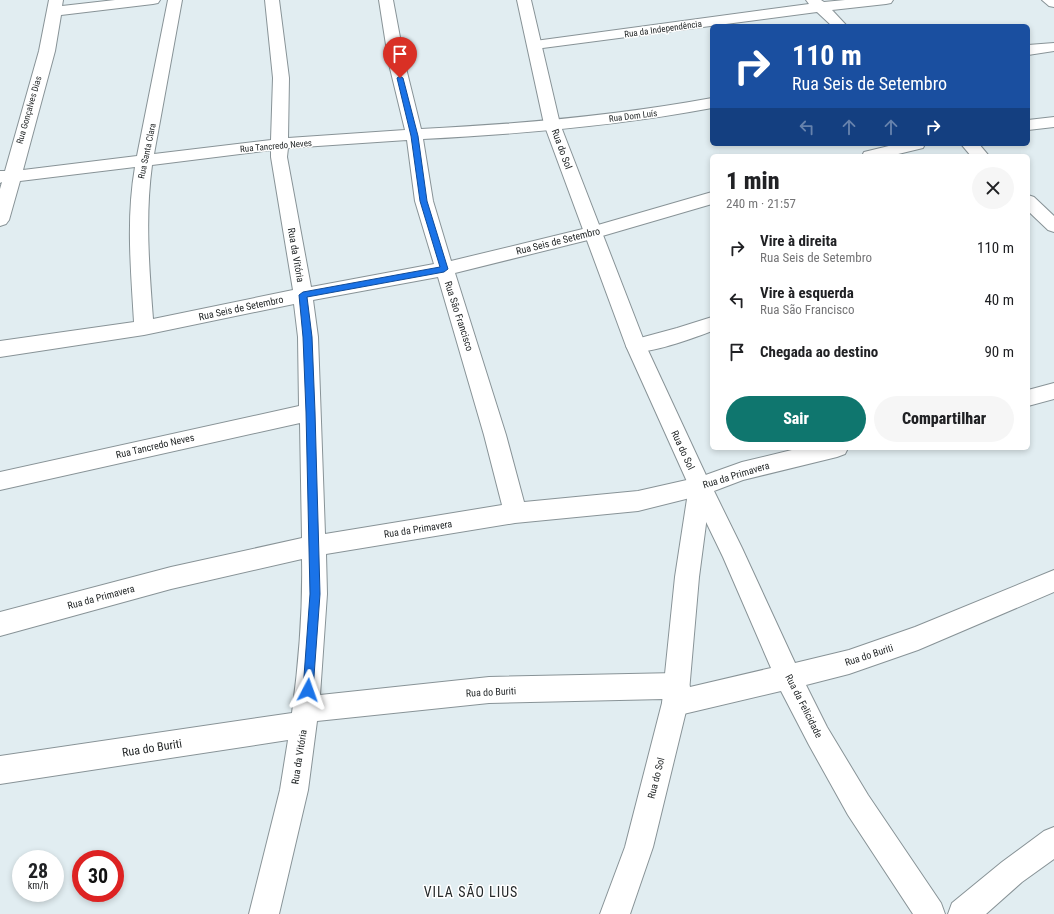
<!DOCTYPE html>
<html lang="pt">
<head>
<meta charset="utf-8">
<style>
  body { margin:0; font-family:"Roboto Condensed",sans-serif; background:#f6f6f6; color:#202124; height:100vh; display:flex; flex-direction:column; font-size:15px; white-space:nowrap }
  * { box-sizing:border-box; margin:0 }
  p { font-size:13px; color:#757577 }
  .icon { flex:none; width:22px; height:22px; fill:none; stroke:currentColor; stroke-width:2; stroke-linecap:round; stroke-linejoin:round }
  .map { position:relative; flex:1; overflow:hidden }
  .side { position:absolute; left:710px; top:154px; width:320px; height:296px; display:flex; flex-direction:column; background:#fff; border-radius:6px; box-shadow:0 2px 6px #0003 }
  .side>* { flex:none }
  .banner { position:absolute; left:710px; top:24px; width:320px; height:122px; border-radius:6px; box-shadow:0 2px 6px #0003; background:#1a4fa0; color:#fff; overflow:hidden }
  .speed { position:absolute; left:12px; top:850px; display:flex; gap:8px; font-size:20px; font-weight:700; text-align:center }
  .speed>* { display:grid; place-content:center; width:52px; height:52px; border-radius:50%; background:#fff; box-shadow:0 2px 6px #0003; line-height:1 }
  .speed small { font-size:10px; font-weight:400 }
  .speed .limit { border:6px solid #d22; background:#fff; color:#111 }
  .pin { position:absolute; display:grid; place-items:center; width:34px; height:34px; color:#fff; margin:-41px -17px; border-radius:50% 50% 50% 0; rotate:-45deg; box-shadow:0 0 4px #0007 }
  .pin .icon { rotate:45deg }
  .me { position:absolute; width:44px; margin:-22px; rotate:4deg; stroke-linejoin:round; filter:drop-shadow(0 0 3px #0008) }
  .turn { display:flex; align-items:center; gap:14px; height:84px; padding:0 16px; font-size:18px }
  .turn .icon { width:52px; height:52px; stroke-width:2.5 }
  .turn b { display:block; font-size:28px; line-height:34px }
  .lanes { display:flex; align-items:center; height:38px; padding:0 16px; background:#0003; justify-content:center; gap:20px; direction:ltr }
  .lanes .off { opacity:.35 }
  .round { display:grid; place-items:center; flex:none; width:42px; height:42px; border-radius:21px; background:#f6f6f6 }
  .headline { display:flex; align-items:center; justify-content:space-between; height:68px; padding:0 16px }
  h1 { font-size:24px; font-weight:800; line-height:30px }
  .cta { display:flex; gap:8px; margin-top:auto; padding:8px 16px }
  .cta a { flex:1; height:46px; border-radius:24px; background:#0f766e; color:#fff; font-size:16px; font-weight:800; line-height:46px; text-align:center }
  .cta a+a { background:#f6f6f6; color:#202124 }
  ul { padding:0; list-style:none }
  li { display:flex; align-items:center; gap:12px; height:52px; padding:0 16px }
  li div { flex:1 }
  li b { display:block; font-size:15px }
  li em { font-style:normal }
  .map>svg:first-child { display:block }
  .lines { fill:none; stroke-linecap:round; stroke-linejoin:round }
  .street-casing { stroke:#889397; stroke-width:2 }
  .secondary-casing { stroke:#889397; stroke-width:2 }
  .street { fill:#fff; fill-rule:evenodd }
  .secondary { fill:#fff; fill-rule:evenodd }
  .route { fill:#1a73e8; stroke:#114b97 }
  .labels { text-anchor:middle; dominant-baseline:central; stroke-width:3; stroke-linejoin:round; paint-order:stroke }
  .far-street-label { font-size:9px; fill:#25292a; stroke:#fff }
  .street-label { font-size:10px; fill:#25292a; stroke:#fff }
  .near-street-label { font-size:12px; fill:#25292a; stroke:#fff }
  .near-quarter-label { font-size:14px; letter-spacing:1px; fill:#25292a; stroke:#fff }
</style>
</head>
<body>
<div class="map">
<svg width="1054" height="914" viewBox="0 0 1054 914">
  <rect width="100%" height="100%" fill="#e1edf1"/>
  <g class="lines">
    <defs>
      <path id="street" d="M 49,0 L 63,0 L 62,6 L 115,0 L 160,0 L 158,3 L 153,4 L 61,15 L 55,51 L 23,170 L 137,156 L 168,0 L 182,0 L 154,154 L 271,140 L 273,78 L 265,0 L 279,0 L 289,78 L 288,138 L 405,130 L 389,64 L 379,0 L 393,0 L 405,64 L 421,129 C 519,124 615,116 712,98 L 712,108 C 616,126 520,134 423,139 L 433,201 L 451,261 L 591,227 L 712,192 L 712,204 L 592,239 L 455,273 L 506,435 L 524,502 L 638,491 L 700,477 L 742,462 L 800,448 L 848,448 L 845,454 L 837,457 L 743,480 L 714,491 L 742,548 L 795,663 L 849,650 L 915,627 L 1054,570 L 1054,592 L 918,650 L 849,674 L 806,685 L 827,727 L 868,795 L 941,903 L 945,914 L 913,914 L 848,815 L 809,745 L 781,691 L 675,716 L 666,712 L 662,703 L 664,699 L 489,703 L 317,721 L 308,790 L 279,914 L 249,914 L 280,790 L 288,740 L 0,784 L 0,756 L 292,713 C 299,662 303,610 302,559 L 171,589 L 0,636 L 0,612 L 171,567 L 302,538 L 300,423 L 0,490 L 0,472 L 299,406 L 298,337 L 294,304 L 144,335 L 0,357 L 0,341 L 134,322 C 131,270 126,219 135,167 L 20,181 L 9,220 L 6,224 L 0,226 L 0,189 L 2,182 L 0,183 L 0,171 L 5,171 L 39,51 ZM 407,140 L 415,201 L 434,264 L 311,287 L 287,157 L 288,148 ZM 271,150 L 271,157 L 293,290 L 153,319 C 149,267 145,216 152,165 ZM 438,277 L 484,435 L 502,505 L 325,534 L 318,337 L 313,300 ZM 694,497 L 723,557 L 771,668 L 690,687 L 686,677 L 677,673 L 489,677 L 320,695 L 327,594 L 326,554 L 515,523 L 638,511 Z
        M 806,0 L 821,0 L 824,2 L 845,0 L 893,0 L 891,3 L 886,4 L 832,10 L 847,26 L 832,26 L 817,12 L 535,49 L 530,48 L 528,45 L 530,42 L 535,41 L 809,4 Z
        M 1042,0 L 1054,0 L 1054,7 L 1049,6 Z
        M 1054,43 L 1054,51 L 1028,55 L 1028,45 Z
        M 1054,117 L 1054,127 L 1028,130 L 1028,120 Z
        M 897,144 L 925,144 L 923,148 L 890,156 L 862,156 L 864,152 Z
        M 961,144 L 979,144 L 989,156 L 971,156 Z
        M 1028,195 L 1034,197 L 1054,216 L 1054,232 L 1048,230 L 1028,211 Z
        M 712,317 L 712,331 C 694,338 645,356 629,351 L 626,346 L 629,341 L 677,328 Z
        M 1054,383 L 1054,399 L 1028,406 L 1028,390 Z
        M 1054,827 L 1054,859 L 1022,882 L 986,914 L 948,914 L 952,903 L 1002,862 L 1044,831 Z"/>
      <path id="secondary" d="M 517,0 L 531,0 L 560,124 L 646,346 L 711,486 L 699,577 L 688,703 L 653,847 L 630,914 L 600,914 L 625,847 L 662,703 L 675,577 L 689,486 L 626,346 L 544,124 Z"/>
    </defs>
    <use href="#street" class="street-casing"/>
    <use href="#secondary" class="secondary-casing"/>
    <use href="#street" class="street"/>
    <use href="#secondary" class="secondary"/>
  </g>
  <path class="route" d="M 400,76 L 403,78 L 418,136 L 427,201 L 448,269 L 444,272 L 307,297 L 312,337 L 315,412 L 320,594 L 313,690 L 312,694 L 308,696 L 304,694 L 303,690 L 310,594 L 306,412 L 303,337 L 299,295 L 303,292 L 440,267 L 420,201 L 411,136 L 397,78 Z"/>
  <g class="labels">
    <g class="far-street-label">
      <text transform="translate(663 29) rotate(-8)">Rua da Independência</text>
      <text transform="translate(29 110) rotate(-74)">Rua Gonçalves Dias</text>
      <text transform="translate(633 116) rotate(-7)">Rua Dom Luís</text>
      <text transform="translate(276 146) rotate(-5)">Rua Tancredo Neves</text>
      <text transform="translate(147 151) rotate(-78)">Rua Santa Clara</text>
    </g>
    <g class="street-label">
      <text transform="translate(562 149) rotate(70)">Rua do Sol</text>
      <text transform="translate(558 241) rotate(-14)">Rua Seis de Setembro</text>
      <text transform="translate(296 255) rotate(80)">Rua da Vitória</text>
      <text transform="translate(241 308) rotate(-12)">Rua Seis de Setembro</text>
      <text transform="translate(459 316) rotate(72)">Rua São Francisco</text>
      <text transform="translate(155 446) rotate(-13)">Rua Tancredo Neves</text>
      <text transform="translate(683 450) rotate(65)">Rua do Sol</text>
      <text transform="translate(736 475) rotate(-17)">Rua da Primavera</text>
      <text transform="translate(418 529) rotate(-9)">Rua da Primavera</text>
      <text transform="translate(101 597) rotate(-15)">Rua da Primavera</text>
      <text transform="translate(869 655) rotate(-18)">Rua do Buriti</text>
      <text transform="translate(491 692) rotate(-3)">Rua do Buriti</text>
      <text transform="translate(804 706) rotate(63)">Rua da Felicidade</text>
      <text transform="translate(299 757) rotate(-81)">Rua da Vitória</text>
      <text transform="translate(656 778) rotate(-76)">Rua do Sol</text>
    </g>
    <g class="near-street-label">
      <text transform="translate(152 748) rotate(-9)">Rua do Buriti</text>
    </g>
    <g class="near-quarter-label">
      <text x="471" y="892">VILA SÃO LIUS</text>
    </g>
  </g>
</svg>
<div class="speed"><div>28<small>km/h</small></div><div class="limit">30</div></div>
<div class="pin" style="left:400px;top:78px;background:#d93025"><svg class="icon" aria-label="arrive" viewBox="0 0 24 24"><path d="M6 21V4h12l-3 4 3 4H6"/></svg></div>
<svg class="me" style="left:308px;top:690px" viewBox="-20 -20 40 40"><path d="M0-17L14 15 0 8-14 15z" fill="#1a73e8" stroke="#fff" stroke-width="4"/></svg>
<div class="banner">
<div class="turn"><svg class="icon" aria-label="right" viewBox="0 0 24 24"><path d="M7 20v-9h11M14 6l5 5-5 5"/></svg><div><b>110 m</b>Rua Seis de Setembro</div></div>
<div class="lanes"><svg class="icon off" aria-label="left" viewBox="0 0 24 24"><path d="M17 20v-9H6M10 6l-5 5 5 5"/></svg><svg class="icon off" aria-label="ahead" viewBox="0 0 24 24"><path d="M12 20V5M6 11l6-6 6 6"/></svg><svg class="icon off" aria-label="ahead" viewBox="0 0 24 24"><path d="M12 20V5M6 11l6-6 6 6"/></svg><svg class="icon" aria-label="right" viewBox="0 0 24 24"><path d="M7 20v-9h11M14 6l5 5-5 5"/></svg></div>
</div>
<section class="side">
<div class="headline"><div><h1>1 min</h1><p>240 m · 21:57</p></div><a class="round"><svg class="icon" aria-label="close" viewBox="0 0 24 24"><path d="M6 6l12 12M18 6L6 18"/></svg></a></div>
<ul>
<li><svg class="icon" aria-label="right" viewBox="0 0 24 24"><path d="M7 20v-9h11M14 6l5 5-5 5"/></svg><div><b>Vire à direita</b><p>Rua Seis de Setembro</p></div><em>110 m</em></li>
<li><svg class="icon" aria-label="left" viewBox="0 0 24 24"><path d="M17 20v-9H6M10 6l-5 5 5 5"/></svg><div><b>Vire à esquerda</b><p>Rua São Francisco</p></div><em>40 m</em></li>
<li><svg class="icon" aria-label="arrive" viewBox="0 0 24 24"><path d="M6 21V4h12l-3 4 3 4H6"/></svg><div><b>Chegada ao destino</b></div><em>90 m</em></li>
</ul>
<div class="cta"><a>Sair</a><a>Compartilhar</a></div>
</section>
</div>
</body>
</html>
